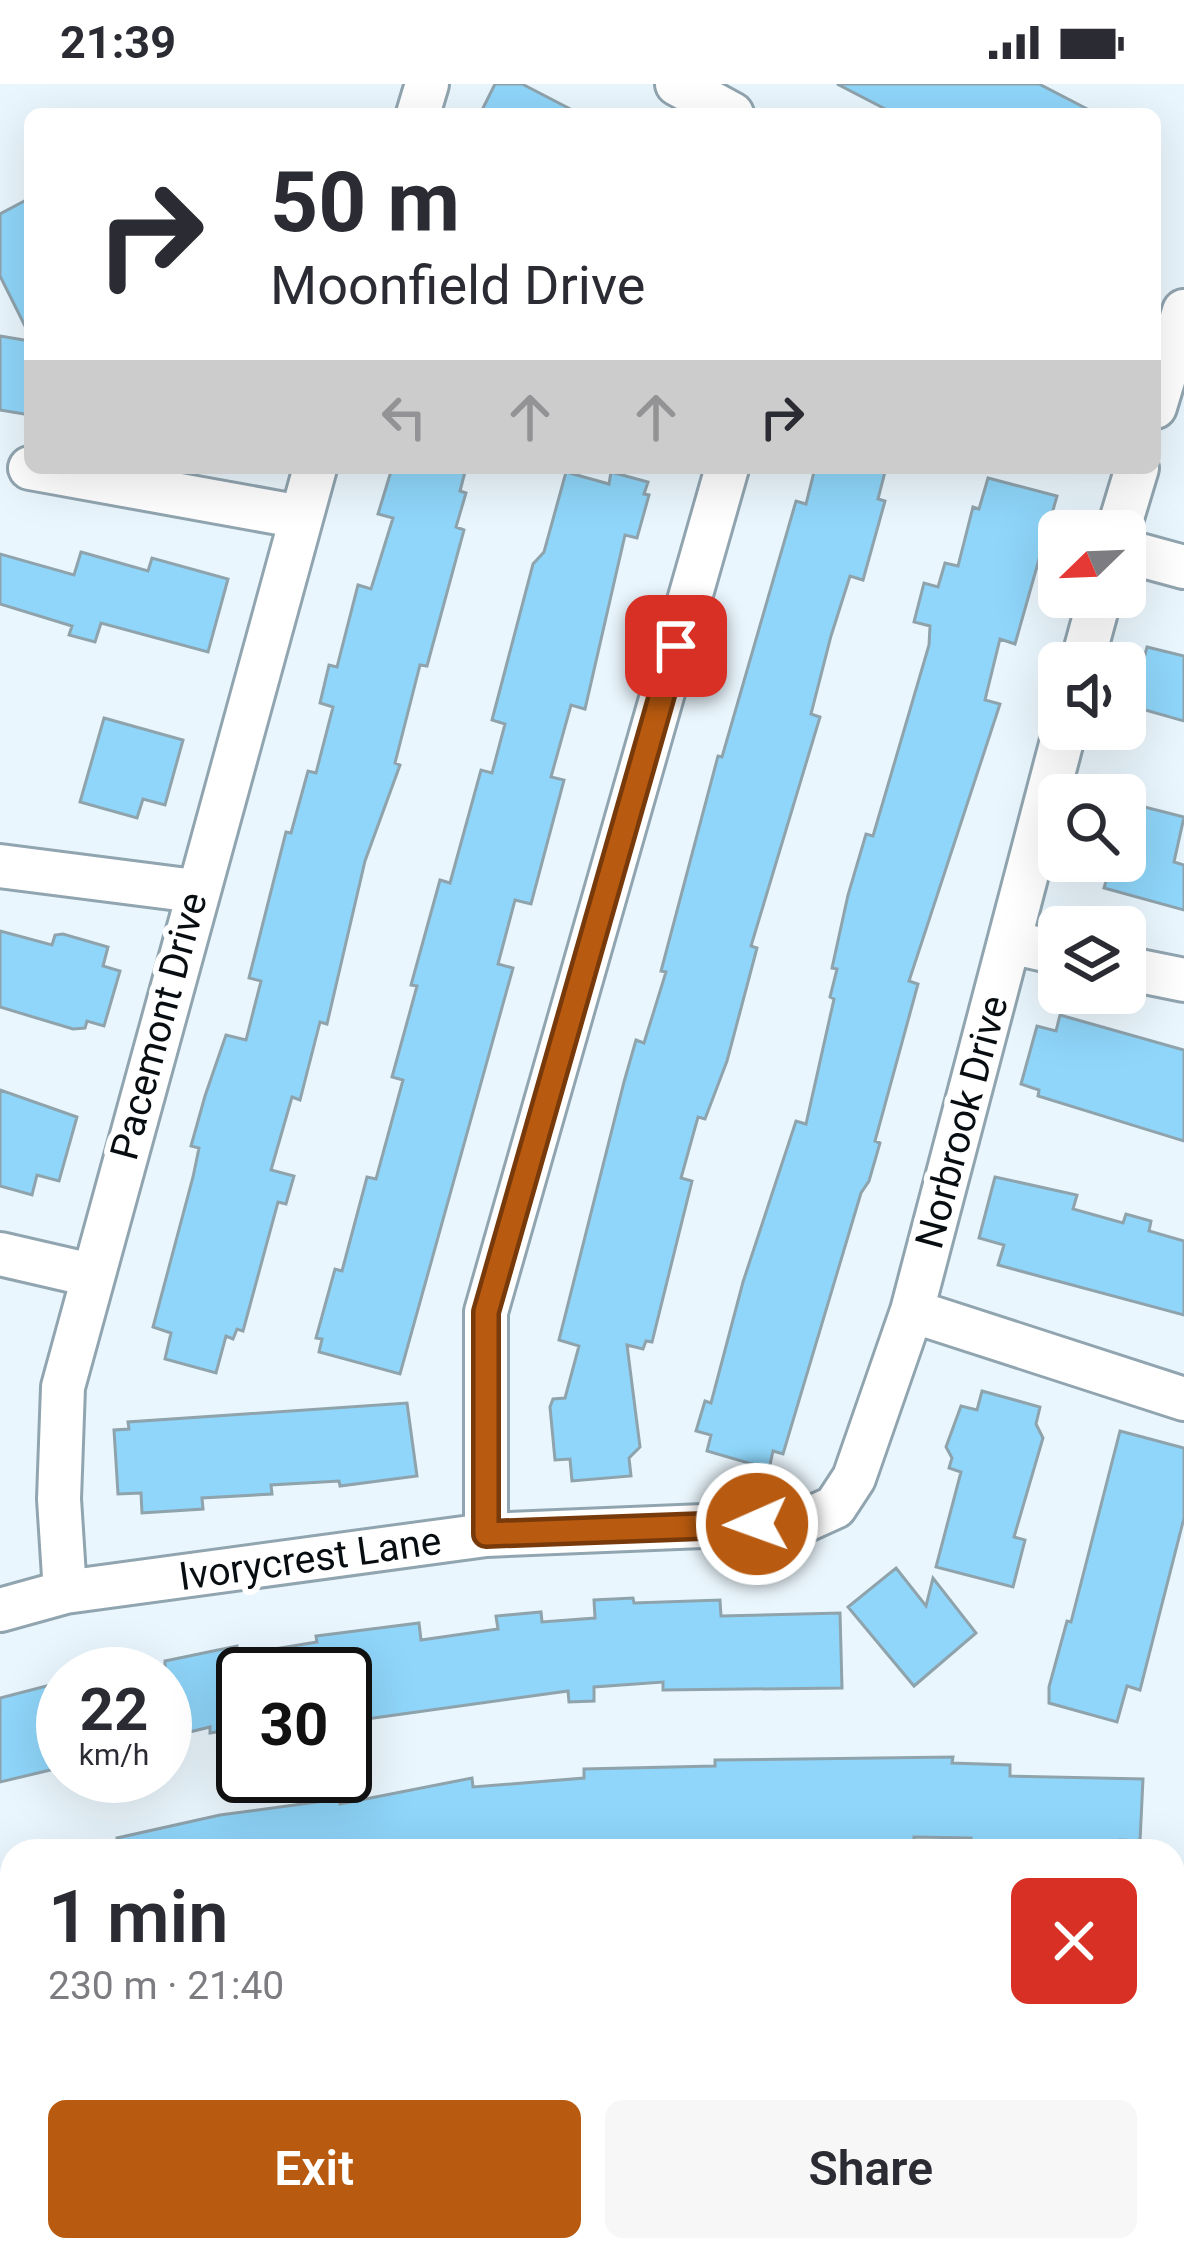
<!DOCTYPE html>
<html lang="en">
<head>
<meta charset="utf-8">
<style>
  body { margin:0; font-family:Roboto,sans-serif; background:#f7f7f7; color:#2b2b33; height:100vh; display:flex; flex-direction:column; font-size:45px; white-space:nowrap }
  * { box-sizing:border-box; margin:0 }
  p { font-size:39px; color:#7c7c81 }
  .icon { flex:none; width:66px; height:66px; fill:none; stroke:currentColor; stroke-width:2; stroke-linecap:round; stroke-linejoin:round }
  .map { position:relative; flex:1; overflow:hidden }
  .panel { position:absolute; left:0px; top:1755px; width:1185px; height:423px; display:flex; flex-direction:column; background:#fff; border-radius:36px 36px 0 0; box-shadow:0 12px 48px #0002 }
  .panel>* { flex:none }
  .top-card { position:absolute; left:24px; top:24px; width:1137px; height:366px; border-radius:18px; box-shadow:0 12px 48px #0002; background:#fff; color:#2b2b33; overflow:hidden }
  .needle { width:78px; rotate:247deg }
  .fabs { position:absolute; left:1038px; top:426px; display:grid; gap:24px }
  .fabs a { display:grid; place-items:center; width:108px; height:108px; border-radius:18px; background:#fff; box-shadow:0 12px 48px #0002; font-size:60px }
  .speed { position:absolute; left:36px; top:1563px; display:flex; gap:24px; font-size:60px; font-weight:700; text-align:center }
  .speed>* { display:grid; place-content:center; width:156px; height:156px; border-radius:50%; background:#fff; box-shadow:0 12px 48px #0002; line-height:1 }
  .speed small { font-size:30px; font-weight:400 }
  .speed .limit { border:6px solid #111; border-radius:18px; background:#fff; color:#111 }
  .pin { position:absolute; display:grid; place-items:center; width:102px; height:102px; color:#fff; margin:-51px; border-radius:24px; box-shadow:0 6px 18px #0006 }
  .me { position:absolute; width:132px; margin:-66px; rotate:268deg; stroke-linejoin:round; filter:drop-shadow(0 0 9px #0008) }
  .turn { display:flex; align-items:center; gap:42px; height:252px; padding:0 48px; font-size:54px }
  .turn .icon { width:156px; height:156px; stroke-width:2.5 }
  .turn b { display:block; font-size:84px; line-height:102px }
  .lanes { display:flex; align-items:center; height:114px; padding:0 48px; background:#0003; justify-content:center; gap:60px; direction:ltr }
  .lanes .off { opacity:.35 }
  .round { display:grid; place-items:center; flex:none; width:126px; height:126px; border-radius:18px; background:#f7f7f7 }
  .overview { display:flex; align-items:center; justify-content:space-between; height:204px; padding:0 48px }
  h1 { font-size:72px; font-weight:600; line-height:90px }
  .cta { display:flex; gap:24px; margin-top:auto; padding:24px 48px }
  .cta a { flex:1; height:138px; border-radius:18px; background:#b85a0f; color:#fff; font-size:48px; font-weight:600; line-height:138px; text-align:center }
  .cta a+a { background:#f7f7f7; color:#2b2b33 }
  .status { display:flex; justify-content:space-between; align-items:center; height:84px; padding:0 60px; background:#fff; direction:ltr }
  .status svg { height:33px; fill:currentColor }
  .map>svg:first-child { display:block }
  .building { fill:#8fd6fa; stroke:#8fa3ad; stroke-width:3 }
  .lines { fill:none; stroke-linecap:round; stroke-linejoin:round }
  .minor-casing { stroke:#91a5b0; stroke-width:48 }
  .minor { stroke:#fff; stroke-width:42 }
  .route-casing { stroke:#783a0a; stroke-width:30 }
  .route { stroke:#b85a0f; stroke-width:21 }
  .labels { text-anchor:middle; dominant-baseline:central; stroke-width:12; stroke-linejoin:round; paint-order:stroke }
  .street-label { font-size:39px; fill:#070d11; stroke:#fff }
</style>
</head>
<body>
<div class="status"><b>21:39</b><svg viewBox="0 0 49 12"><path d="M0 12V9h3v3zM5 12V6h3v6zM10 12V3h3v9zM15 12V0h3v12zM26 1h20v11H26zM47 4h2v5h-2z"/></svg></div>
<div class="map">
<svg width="1184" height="2176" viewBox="0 0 1184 2176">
  <rect width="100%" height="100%" fill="#eaf6fd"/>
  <path class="building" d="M 495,0 L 522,0 L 580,30 L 480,30 Z
    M 837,0 L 1039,0 L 1097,30 L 895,30 Z
    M 30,114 L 30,252 L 0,192 L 0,130 Z
    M 0,252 L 30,257 L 30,331 L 0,326 Z
    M 392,384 L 466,384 L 460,407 L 466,409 L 456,443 L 464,446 L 427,582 L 420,581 L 395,679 L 400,681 L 365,777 L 327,940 L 320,938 L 300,1016 L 292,1013 L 271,1086 L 294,1092 L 286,1120 L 278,1118 L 243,1247 L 237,1245 L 233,1255 L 226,1252 L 216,1289 L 165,1275 L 171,1249 L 153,1243 L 193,1093 L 199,1064 L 191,1062 L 205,1012 L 226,951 L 246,956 L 261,897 L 249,894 L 286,748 L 291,749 L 308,687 L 316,689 L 333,623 L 320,619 L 329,581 L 337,583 L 358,501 L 371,505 L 393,434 L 378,430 Z
    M 815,384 L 886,384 L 878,415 L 885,417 L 863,496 L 850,492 L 831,552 L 811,630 L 820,633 L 751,862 L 757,864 L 727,977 L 705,1035 L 698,1033 L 681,1094 L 692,1097 L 652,1258 L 646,1257 L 643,1265 L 627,1261 L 640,1363 L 629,1374 L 631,1392 L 572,1397 L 570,1375 L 555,1376 L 550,1323 L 553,1315 L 565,1314 L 579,1262 L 559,1256 L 624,998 L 636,956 L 644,959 L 666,888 L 661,887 L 718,672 L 722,673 L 796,417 L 806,420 Z
    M 566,388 L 609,400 L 611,388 L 648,398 L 644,410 L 649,411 L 637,454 L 625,451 L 585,625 L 571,621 L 551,693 L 564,696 L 531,820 L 515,816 L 498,880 L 513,884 L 400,1290 L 319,1268 L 322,1255 L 316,1254 L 335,1185 L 342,1187 L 367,1093 L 376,1095 L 403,996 L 392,993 L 417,902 L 411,901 L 440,796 L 450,799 L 481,686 L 492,689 L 505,640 L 492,636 L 533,480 L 544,468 Z
    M 988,394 L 1057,412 L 1015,560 L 1000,555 L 985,616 L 1000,620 L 909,897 L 918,900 L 875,1057 L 880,1059 L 869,1097 L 861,1109 L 783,1370 L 773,1367 L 769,1385 L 707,1367 L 711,1351 L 696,1347 L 705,1317 L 711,1319 L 743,1198 L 796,1037 L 806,1040 L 834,915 L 830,913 L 837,885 L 832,884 L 848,811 L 866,750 L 873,752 L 929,561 L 930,542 L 914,538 L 924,499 L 938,503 L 945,479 L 958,482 L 973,423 L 979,425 Z
    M 81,468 L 148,487 L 152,474 L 228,495 L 208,568 L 101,539 L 95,558 L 69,551 L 72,542 L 0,520 L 0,470 L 74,491 Z
    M 1147,563 L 1184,572 L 1184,637 L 1131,622 Z
    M 104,634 L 183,656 L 165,721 L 143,715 L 137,734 L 80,718 Z
    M 1125,718 L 1184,733 L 1174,778 L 1184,781 L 1184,826 L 1104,804 L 1112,777 L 1125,777 Z
    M 0,847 L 52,861 L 55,851 L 63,850 L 108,863 L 103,882 L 120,887 L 104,942 L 87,937 L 85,944 L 73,945 L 0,923 Z
    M 1060,931 L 1184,966 L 1184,1057 L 1038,1012 L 1039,1006 L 1021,1000 L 1037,942 L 1056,947 Z
    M 0,1006 L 77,1033 L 59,1097 L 37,1091 L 32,1111 L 0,1102 Z
    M 995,1093 L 1077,1111 L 1073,1125 L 1123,1139 L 1126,1130 L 1151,1137 L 1149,1147 L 1184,1157 L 1184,1231 L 998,1181 L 1004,1161 L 979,1154 Z
    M 982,1307 L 1040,1323 L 1036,1340 L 1043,1354 L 1014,1453 L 1025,1456 L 1013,1503 L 936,1483 L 961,1388 L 949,1384 L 952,1374 L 946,1363 L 961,1322 L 977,1326 Z
    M 407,1319 L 417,1392 L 340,1402 L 339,1397 L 271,1401 L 272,1410 L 202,1414 L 203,1425 L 142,1429 L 141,1409 L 118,1410 L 114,1346 L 129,1345 L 128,1338 Z
    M 1120,1347 L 1184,1364 L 1184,1434 L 1140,1606 L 1127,1602 L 1117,1638 L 1049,1619 L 1049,1603 L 1067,1537 L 1071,1538 Z
    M 896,1484 L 926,1522 L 933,1494 L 976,1549 L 914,1602 L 848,1523 Z
    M 633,1514 L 634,1519 L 720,1516 L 721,1532 L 840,1529 L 842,1604 L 663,1606 L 663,1598 L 594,1603 L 594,1617 L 569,1618 L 568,1607 L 345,1638 L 345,1590 L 243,1590 L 243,1644 L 210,1649 L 210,1643 L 165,1654 L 165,1577 L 237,1562 L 238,1571 L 317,1558 L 316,1552 L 419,1539 L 421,1556 L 498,1545 L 496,1532 L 541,1528 L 542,1538 L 595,1534 L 594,1516 Z
    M 54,1600 L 63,1601 L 63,1683 L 0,1698 L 0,1614 Z
    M 953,1673 L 952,1679 L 1010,1681 L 1010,1692 L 1143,1695 L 1140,1757 L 1120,1756 L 1119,1767 L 971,1764 L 971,1754 L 914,1753 L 914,1764 L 744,1767 L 118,1767 L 117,1754 L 220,1731 L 339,1715 L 340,1720 L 472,1694 L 473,1703 L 584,1694 L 584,1685 L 715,1682 L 715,1676 Z"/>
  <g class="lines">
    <defs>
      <path id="minor" d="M 677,0 L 732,30
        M 418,30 L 427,0
        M 1155,323 L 1184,227
        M 30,384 L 301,433
        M 1118,447 L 1137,384
        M 1125,467 L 1184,483
        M 1082,579 L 1100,513
        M 0,782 L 195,807
        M 1009,858 L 1059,869
        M 1125,884 L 1184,896
        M 0,1170 L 91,1191
        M 912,1227 L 1184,1315
        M 486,1451 L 486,1228 L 727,384
        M 65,1508 L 59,1415 L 63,1303 L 315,384
        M 0,1526 L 65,1508 L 486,1451 L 802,1438 L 835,1423 L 854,1394 L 912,1227 L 1065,645
        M 1173,1835 L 1184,1835
        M 0,1949 L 12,1946
        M 0,2145 L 9,2176
        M 439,2166 L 442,2176
        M 852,2166 L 854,2176"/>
    </defs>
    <use href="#minor" class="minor-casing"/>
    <use href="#minor" class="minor"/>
  </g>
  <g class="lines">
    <defs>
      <path id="route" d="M 676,562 L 486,1228 L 486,1450 L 757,1440"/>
    </defs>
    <use href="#route" class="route-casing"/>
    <use href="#route" class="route"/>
  </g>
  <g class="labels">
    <g class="street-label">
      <text transform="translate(159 942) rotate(-75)">Pacemont Drive</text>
      <text transform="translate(962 1038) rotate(-75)">Norbrook Drive</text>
      <text transform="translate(310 1475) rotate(-8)">Ivorycrest Lane</text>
    </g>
  </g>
</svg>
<div class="fabs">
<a><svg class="needle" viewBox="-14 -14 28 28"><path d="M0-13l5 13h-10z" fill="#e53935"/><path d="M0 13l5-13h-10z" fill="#7c7c81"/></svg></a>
<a><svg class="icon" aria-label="sound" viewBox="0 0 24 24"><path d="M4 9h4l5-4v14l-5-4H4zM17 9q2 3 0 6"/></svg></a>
<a><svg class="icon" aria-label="search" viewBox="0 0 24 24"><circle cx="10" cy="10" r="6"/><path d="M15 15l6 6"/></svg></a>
<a><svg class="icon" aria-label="layers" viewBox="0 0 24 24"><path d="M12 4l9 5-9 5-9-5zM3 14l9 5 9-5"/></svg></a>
</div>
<div class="speed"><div>22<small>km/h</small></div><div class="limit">30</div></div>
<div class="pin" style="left:676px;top:562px;background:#d93025"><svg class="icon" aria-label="arrive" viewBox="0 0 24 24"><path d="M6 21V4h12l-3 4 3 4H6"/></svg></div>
<svg class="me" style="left:757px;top:1440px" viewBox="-20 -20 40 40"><circle r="17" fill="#b85a0f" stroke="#fff" stroke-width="3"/><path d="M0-11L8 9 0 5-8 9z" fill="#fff"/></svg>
<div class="top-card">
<div class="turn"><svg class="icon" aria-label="right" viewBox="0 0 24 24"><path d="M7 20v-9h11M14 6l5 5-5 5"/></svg><div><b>50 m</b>Moonfield Drive</div></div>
<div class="lanes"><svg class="icon off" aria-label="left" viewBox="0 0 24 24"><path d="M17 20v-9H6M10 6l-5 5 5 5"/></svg><svg class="icon off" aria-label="ahead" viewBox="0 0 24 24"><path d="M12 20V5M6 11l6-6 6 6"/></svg><svg class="icon off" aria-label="ahead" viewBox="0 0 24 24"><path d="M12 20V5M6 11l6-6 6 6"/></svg><svg class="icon" aria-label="right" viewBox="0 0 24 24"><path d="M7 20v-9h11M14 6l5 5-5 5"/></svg></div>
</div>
<section class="panel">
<div class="overview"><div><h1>1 min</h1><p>230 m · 21:40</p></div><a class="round" style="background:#d93025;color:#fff"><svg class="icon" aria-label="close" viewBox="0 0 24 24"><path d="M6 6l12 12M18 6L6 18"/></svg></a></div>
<div class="cta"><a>Exit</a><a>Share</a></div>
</section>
</div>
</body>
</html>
